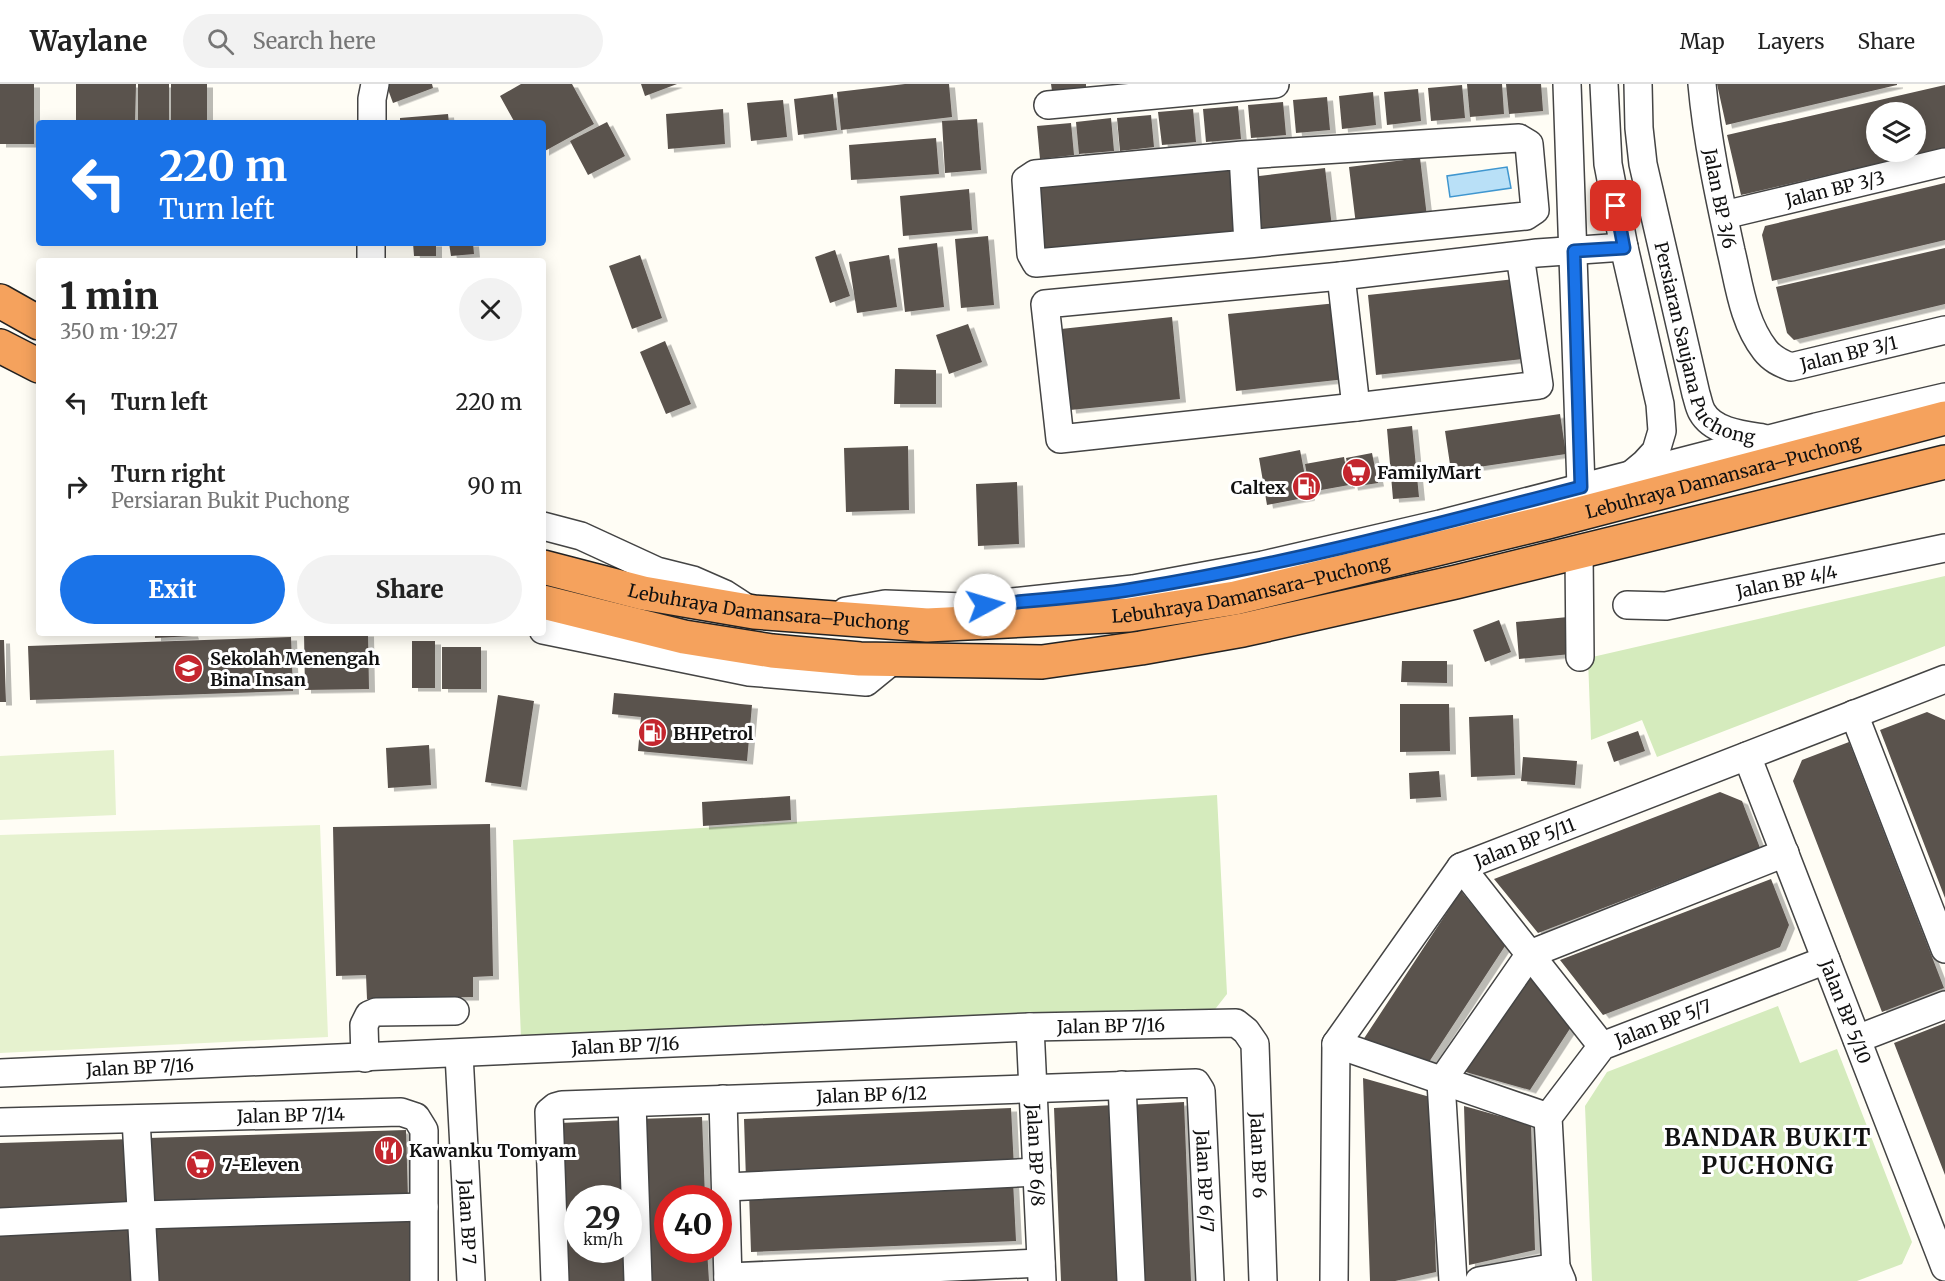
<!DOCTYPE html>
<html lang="en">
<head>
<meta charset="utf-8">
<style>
  body { margin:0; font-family:Merriweather,serif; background:#f2f2f2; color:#222; height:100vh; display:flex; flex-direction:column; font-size:22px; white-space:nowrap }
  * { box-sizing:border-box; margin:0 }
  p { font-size:20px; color:#767676 }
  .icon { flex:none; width:33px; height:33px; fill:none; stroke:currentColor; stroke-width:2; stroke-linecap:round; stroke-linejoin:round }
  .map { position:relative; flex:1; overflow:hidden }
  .drawer { position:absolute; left:36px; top:174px; width:510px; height:378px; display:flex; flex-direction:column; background:#fff; border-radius:6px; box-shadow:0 3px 15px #0003 }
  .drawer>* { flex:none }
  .banner { position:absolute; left:36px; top:36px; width:510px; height:126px; border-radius:6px; box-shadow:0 3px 15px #0003; background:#1a73e8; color:#fff; overflow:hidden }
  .fabs { position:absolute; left:1866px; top:18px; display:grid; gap:12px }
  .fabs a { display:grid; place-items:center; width:60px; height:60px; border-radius:50%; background:#fff; box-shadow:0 3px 15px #0003; font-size:30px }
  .speed { position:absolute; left:564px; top:1101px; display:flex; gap:12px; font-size:30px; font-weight:700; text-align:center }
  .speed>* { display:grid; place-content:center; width:78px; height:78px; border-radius:50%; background:#fff; box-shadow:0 3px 15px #0003; line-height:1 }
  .speed small { font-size:15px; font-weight:400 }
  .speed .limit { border:9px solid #d22; background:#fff; color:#111 }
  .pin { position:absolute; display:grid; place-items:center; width:51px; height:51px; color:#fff; margin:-26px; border-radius:12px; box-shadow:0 3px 9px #0006 }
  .me { position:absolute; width:66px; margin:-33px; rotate:84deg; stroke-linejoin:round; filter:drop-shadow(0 0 4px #0008) }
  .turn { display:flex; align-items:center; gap:21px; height:126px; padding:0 24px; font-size:27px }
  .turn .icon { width:78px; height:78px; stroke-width:2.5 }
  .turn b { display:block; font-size:42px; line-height:51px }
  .round { display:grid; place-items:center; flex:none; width:63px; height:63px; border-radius:32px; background:#f2f2f2 }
  .summary { display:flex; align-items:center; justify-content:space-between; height:102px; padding:0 24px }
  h1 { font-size:36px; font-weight:800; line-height:45px }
  .action { display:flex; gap:12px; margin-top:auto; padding:12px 24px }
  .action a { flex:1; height:69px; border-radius:36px; background:#1a73e8; color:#fff; font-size:24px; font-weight:800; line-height:69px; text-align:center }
  .action a+a { background:#f2f2f2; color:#222 }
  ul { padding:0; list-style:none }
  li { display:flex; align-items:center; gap:18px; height:84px; padding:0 24px }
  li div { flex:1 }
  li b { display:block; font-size:22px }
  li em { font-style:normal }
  header { display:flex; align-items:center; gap:36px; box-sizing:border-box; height:84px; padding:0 30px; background:#fff; border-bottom:2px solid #e0e0e0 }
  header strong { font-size:28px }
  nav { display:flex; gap:33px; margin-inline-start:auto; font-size:21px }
  .search { width:420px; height:54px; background:#f2f2f2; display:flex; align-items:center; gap:15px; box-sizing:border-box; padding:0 21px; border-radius:33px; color:#767676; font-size:22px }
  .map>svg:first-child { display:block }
  .green { fill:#d5ebbd }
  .pitch { fill:#e6f2cf }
  .water { fill:#b9e0f7; stroke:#3f96cf; stroke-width:1.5 }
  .building { fill:#5a524d; fill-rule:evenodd; filter:url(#shadow) }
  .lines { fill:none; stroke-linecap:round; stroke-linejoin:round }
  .minor-casing { stroke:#444; stroke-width:30 }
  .highway-casing { stroke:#222; stroke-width:36 }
  .minor { stroke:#fff; stroke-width:27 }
  .highway { stroke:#f5a25d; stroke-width:33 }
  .route-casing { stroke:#114b97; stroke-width:15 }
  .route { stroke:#1a73e8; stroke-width:10 }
  .labels { text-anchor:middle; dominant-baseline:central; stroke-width:6; stroke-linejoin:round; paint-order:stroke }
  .street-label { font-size:18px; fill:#111; stroke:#fff }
  .poi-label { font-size:18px; font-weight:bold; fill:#111; stroke:#fff; text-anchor:start }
  .district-label { font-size:24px; font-weight:bold; letter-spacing:1.5px; fill:#111; stroke:#fff }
</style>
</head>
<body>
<header>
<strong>Waylane</strong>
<div class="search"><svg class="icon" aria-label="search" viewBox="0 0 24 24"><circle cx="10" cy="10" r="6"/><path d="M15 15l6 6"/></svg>Search here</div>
<nav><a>Map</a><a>Layers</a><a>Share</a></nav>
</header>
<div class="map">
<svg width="1945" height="1197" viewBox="0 0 1945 1197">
  <defs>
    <filter id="shadow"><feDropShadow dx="6" dy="3.5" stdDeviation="0" flood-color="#0004"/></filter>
  </defs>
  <rect width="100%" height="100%" fill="#fffdf5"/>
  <path class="green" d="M 1945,492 L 1945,562 L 1657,673 L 1642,636 L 1591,656 L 1588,574 Z
    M 1217,711 L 1227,910 L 1209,933 L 521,954 L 513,756 Z
    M 1778,922 L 1800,979 L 1837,965 L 1912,1158 L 1902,1180 L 1857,1197 L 1592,1197 L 1585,1022 L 1607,988 Z"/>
  <path class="pitch" d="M 114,666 L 116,731 L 0,736 L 0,672 Z
    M 320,741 L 328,953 L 0,969 L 0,751 Z"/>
  <path class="water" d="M 1507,83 L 1511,104 L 1450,113 L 1447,92 Z"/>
  <path class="building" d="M 0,0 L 34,0 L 34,60 L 0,60 Z
    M 76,0 L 136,0 L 135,39 L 76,39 Z
    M 138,0 L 169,0 L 169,39 L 138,39 Z
    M 171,0 L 207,0 L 207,39 L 171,39 Z
    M 386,0 L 432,0 L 433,4 L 393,19 Z
    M 521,0 L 572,0 L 594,40 L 543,68 L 543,39 L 515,39 L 500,12 Z
    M 641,0 L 677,0 L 645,12 Z
    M 905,0 L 949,0 L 952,33 L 841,46 L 837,8 Z
    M 1051,0 L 1086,0 L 1086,4 L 1052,7 Z
    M 1467,0 L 1502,0 L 1504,30 L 1470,33 Z
    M 1506,0 L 1541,0 L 1543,27 L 1509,30 Z
    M 1717,0 L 1897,0 L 1897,1 L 1726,41 Z
    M 1462,1 L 1465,34 L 1431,37 L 1428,4 Z
    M 1945,1 L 1945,64 L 1741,111 L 1727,51 ZM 1876,28 L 1916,28 L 1916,68 L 1876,68 Z
    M 1418,5 L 1421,37 L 1387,41 L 1384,8 Z
    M 1373,8 L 1376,41 L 1342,45 L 1339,12 Z
    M 833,10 L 837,46 L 798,51 L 794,15 Z
    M 1327,13 L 1330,46 L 1296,49 L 1293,16 Z
    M 783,16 L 787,53 L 751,57 L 747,19 Z
    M 1283,18 L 1286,51 L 1251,54 L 1248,21 Z
    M 1238,22 L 1241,55 L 1206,58 L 1203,25 Z
    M 723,25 L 725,60 L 668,65 L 666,30 Z
    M 1193,25 L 1196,58 L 1162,61 L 1158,28 Z
    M 448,30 L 449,39 L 400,39 L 400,34 Z
    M 1151,31 L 1154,63 L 1120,67 L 1117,34 Z
    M 1111,34 L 1114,67 L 1079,70 L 1076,38 Z
    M 977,35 L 981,86 L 945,89 L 942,37 Z
    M 607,38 L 625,72 L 588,91 L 570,57 Z
    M 1071,39 L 1074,71 L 1040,75 L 1037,42 Z
    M 936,54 L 939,90 L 851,96 L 849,61 Z
    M 1420,74 L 1427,133 L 1356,141 L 1349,83 Z
    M 1230,76 L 1238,153 L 1037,173 L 1030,97 Z
    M 1325,84 L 1332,143 L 1258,153 L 1251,93 Z
    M 1945,99 L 1945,156 L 1772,197 L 1762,151 L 1765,142 Z
    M 969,105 L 972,146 L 903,152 L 900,112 Z
    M 988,152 L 994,221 L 961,224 L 955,155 Z
    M 413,159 L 436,159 L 436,172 L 414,172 Z
    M 449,159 L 473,159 L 474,170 L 451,172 Z
    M 937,159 L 944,223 L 905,228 L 898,164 Z
    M 1945,164 L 1945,220 L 1794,256 L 1787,249 L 1776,203 Z
    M 835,166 L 850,212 L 830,219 L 815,173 Z
    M 640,171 L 662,234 L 632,245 L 609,182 Z
    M 889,171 L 897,223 L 857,229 L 849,178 Z
    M 1515,195 L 1523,275 L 1376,291 L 1368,211 Z
    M 1337,219 L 1346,295 L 1236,307 L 1228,230 Z
    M 1172,233 L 1180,315 L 1070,326 L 1061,245 Z
    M 968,240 L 982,278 L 949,290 L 936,251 Z
    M 665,257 L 691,320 L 666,330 L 640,268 Z
    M 895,285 L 936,286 L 936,320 L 894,320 Z
    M 1560,330 L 1566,370 L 1451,387 L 1445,347 Z
    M 1412,342 L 1419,413 L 1393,415 L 1387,345 Z
    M 908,362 L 909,426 L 846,428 L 844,364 Z
    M 1300,366 L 1309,413 L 1267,421 L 1259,374 Z
    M 1372,369 L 1378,399 L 1352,403 L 1346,374 Z
    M 1344,373 L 1349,401 L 1310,408 L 1305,380 Z
    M 1017,398 L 1019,460 L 978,462 L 976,400 Z
    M 1568,533 L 1571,570 L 1519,575 L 1516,538 Z
    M 1499,536 L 1511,568 L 1485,578 L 1473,546 Z
    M 155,549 L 192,549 L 193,552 L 155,554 Z
    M 304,549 L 368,549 L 369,605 L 305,606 Z
    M 291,553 L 293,607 L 30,616 L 28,562 Z
    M 0,556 L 4,556 L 6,618 L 0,618 Z
    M 412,557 L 435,557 L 435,604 L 412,604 Z
    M 442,563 L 481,563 L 481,605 L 442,605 Z
    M 1402,577 L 1447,577 L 1447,599 L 1401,598 Z
    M 614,609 L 752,621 L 747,677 L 638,667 L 641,633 L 612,630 Z
    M 498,611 L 534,617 L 521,703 L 485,698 Z
    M 1400,620 L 1449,620 L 1450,667 L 1400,668 Z
    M 1927,628 L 1945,636 L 1945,814 L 1880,646 Z
    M 1513,631 L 1515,691 L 1471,693 L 1469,633 Z
    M 1638,647 L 1645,667 L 1614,678 L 1607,658 Z
    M 1849,658 L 1944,904 L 1882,928 L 1793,697 L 1802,676 Z
    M 429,661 L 431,701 L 388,704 L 386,664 Z
    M 1523,673 L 1577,677 L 1575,701 L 1521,697 Z
    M 1439,687 L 1441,713 L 1410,715 L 1409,689 Z
    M 1720,708 L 1742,717 L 1760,764 L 1538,849 L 1494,795 Z
    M 790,712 L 791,736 L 703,742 L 702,718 Z
    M 490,740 L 493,892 L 473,893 L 473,913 L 367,915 L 366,891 L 336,892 L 333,743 Z
    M 1771,795 L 1789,841 L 1780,863 L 1689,898 L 1603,931 L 1560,876 Z
    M 1461,807 L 1505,862 L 1429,978 L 1361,959 Z
    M 1527,889 L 1571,943 L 1530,1006 L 1462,987 Z
    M 1945,939 L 1945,1091 L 1894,959 Z
    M 1363,994 L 1430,1013 L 1436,1188 L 1395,1197 L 1370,1197 Z
    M 1184,1018 L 1191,1197 L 1135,1197 L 1128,1021 Z
    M 1115,1021 L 1122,1197 L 1061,1197 L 1054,1024 Z
    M 1464,1022 L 1531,1041 L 1535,1166 L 1469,1181 Z
    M 1011,1024 L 1014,1085 L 746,1096 L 744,1035 Z
    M 702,1033 L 705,1114 L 668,1114 L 668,1166 L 707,1166 L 709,1197 L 642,1197 L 636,1035 Z
    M 627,1036 L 630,1114 L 578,1114 L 578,1166 L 628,1166 L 634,1197 L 566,1197 L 560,1039 Z
    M 406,1046 L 408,1116 L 150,1124 L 148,1054 Z
    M 134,1055 L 136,1124 L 0,1128 L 0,1059 Z
    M 1013,1097 L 1016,1157 L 751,1168 L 749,1108 Z
    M 409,1132 L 411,1197 L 151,1197 L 150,1139 Z
    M 136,1142 L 138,1197 L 0,1197 L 0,1146 Z"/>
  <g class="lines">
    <defs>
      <g id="minor">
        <path d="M 1567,0 L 1581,403"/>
        <path d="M 1604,0 L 1608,80 L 1624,163 L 1660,320 L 1662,347 L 1656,367 L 1645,379 L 1633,389"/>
        <path id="s1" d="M 1638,0 L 1639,44 L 1643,80 L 1696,310 C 1698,316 1699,323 1702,328 C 1713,348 1743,351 1763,354"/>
        <path id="s2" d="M 1702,0 C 1707,56 1719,112 1731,167 C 1739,200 1743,238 1765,266 C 1772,275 1780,279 1791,283 L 1945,246"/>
        <path d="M 1048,21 L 1275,0"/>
        <path d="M 372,39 L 372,15 L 375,0"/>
        <path d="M 1243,71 L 1248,160 L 1526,132 L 1535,126 L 1529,60 L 1519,54 L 1243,71 L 1035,90 L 1026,96 L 1031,170 L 1036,179 L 1248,160"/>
        <path id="s3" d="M 1724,131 L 1945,78"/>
        <path d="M 371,159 L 371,177"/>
        <path d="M 1520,171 L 1539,301 L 1356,323 L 1060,355 L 1045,220 L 1341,192 L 1537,169 L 1624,163"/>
        <path d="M 1341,192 L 1356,323"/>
        <path d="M 543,442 L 581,452 L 657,487 L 693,496 L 725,510 L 742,521"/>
        <path d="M 1579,468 L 1580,573"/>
        <path id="s4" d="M 1627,521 L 1666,522 L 1945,464"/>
        <path d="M 846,527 L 885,520 L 964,523 L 1133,505 L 1263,481 L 1440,440 L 1816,343 L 1945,313"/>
        <path d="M 543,546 L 749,588 L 866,598 L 893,576"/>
        <path d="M 1854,630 L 1945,865"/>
        <path id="s5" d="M 1747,672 L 1945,1183"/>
        <path d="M 1461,783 L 1602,962"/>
        <path id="s6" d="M 1030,943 L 1042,1196"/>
        <path d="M 1857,955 L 1945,921"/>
        <path d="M 1336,960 L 1548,1033"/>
        <path id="s7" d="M 459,970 L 471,1197"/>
        <path d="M 365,974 L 364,941 L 369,931 L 376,928 L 455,927"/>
        <path id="s8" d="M 0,989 L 1030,943 L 1236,939 L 1246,947 L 1255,960 L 1263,1197"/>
        <path d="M 1122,1001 L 1131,1197"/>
        <path d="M 723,1015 L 728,1197"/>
        <path d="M 632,1019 L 638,1197"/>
        <path d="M 136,1035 L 145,1197"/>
        <path id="s9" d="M 0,1038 L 401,1028 L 416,1033 L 424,1046 L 424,1197"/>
        <path d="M 726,1103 L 1037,1088"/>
        <path d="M 0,1138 L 142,1131 L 424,1123"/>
        <path d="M 728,1193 L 1041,1179"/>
        <path id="s10" d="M 555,1197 L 549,1028 L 555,1023 L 562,1021 L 1196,999 L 1201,1007 L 1210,1197"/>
        <path id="s11" d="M 1334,1197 L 1336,960 L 1461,783 L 1945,595"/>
        <path d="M 1453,1197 L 1441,998 L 1530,870 L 1785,769"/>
        <path d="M 1479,1197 L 1556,1183"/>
        <path id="s12" d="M 1562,1197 L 1556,1183 L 1548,1033 L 1602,962 L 1826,876"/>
      </g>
      <g id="highway">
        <path d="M 0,217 L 39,239"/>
        <path d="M 0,262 L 39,282"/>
        <path id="s13" d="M 543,483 L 643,509 L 754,528 L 927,541 L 1129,531 L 1235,514 L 1548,438 L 1945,334"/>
        <path d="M 543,518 L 684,553 L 772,567 L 860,575 L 1042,578 L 1141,564 L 1243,546 L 1456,498 L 1945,378"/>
      </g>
    </defs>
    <use href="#minor" class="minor-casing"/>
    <use href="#highway" class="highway-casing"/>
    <use href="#minor" class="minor"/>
    <use href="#highway" class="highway"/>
  </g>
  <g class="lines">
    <defs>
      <path id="route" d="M 985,521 C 1035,516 1085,513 1134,505 C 1285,481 1434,441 1581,403 L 1574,167 L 1624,164 L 1616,122"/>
    </defs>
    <use href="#route" class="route-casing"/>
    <use href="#route" class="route"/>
  </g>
  <defs>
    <symbol id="supermarket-disc" viewBox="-11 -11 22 22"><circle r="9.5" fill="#c4262e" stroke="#fff"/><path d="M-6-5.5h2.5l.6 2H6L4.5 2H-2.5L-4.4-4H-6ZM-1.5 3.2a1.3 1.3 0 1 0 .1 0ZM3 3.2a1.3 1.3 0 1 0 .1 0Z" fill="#fff"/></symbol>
    <symbol id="fuel-disc" viewBox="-11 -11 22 22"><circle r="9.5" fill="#c4262e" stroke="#fff"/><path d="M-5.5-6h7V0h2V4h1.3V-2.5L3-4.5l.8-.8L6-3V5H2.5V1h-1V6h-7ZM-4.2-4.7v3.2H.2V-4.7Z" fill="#fff"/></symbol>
    <symbol id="school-disc" viewBox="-11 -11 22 22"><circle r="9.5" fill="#c4262e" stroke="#fff"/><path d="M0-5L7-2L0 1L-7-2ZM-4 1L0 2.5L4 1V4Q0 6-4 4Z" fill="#fff"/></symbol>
    <symbol id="restaurant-disc" viewBox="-11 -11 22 22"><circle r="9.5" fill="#c4262e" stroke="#fff"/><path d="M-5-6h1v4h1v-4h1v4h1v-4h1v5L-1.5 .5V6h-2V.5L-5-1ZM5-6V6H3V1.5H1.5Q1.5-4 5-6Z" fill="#fff"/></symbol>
  </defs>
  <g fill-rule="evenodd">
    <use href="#supermarket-disc" x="1340" y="372" width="33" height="33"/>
    <use href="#fuel-disc" x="1290" y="386" width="33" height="33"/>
    <use href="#school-disc" x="172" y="568" width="33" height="33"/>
    <use href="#fuel-disc" x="636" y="632" width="33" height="33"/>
    <use href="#restaurant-disc" x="372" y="1050" width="33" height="33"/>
    <use href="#supermarket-disc" x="184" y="1064" width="33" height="33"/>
  </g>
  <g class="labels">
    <g class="street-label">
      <text stroke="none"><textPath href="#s3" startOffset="114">Jalan BP 3/3</textPath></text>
      <text stroke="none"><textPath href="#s2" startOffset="116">Jalan BP 3/6</textPath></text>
      <text stroke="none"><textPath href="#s1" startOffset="278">Persiaran Saujana Puchong</textPath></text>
      <text stroke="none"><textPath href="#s2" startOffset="366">Jalan BP 3/1</textPath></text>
      <text stroke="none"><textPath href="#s13" startOffset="1202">Lebuhraya Damansara–Puchong</textPath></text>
      <text stroke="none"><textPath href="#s4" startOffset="162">Jalan BP 4/4</textPath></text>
      <text stroke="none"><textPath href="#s13" startOffset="716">Lebuhraya Damansara–Puchong</textPath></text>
      <text stroke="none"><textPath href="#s13" startOffset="230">Lebuhraya Damansara–Puchong</textPath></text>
      <text stroke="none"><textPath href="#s11" startOffset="522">Jalan BP 5/11</textPath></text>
      <text stroke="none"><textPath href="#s5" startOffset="274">Jalan BP 5/10</textPath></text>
      <text stroke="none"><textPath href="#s12" startOffset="320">Jalan BP 5/7</textPath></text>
      <text stroke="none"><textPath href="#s8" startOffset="1112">Jalan BP 7/16</textPath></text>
      <text stroke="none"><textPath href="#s8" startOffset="626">Jalan BP 7/16</textPath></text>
      <text stroke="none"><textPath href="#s8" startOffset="140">Jalan BP 7/16</textPath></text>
      <text stroke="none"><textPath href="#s10" startOffset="494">Jalan BP 6/12</textPath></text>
      <text stroke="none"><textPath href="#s9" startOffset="291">Jalan BP 7/14</textPath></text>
      <text stroke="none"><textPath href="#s6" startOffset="128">Jalan BP 6/8</textPath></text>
      <text stroke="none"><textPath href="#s8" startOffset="1377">Jalan BP 6</textPath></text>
      <text stroke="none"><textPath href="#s10" startOffset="918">Jalan BP 6/7</textPath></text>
      <text stroke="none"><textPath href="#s7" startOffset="168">Jalan BP 7</textPath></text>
    </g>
    <g class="poi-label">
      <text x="1377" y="388">FamilyMart</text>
      <text x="1286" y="403" text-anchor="end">Caltex</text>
      <text x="210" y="574">Sekolah Menengah<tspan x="210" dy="21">Bina Insan</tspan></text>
      <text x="673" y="649">BHPetrol</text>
      <text x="409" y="1066">Kawanku Tomyam</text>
      <text x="222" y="1080">7-Eleven</text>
    </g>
    <g class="district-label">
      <text x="1768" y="1053">BANDAR BUKIT<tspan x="1768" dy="28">PUCHONG</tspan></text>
    </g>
  </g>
</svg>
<div class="fabs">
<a><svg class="icon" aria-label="layers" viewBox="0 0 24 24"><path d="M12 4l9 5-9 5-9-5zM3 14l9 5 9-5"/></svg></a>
</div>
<div class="speed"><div>29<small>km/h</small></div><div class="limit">40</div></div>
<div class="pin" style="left:1616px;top:122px;background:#d93025"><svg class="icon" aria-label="arrive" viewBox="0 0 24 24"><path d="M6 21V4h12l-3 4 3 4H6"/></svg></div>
<svg class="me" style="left:985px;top:521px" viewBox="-20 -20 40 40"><circle r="19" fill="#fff"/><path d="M0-13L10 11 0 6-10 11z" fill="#1a73e8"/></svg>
<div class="banner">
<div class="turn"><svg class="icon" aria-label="left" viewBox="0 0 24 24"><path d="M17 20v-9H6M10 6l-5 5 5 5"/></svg><div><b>220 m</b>Turn left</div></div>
</div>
<section class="drawer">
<div class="summary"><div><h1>1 min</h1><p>350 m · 19:27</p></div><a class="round"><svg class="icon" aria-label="close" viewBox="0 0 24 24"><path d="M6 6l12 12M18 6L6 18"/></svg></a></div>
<ul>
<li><svg class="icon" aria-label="left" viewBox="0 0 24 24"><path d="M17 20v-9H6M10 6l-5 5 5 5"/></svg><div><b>Turn left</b></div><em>220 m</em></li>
<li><svg class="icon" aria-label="right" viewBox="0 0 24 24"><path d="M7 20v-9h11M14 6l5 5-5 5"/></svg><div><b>Turn right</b><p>Persiaran Bukit Puchong</p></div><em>90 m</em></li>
</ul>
<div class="action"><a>Exit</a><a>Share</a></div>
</section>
</div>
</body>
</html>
